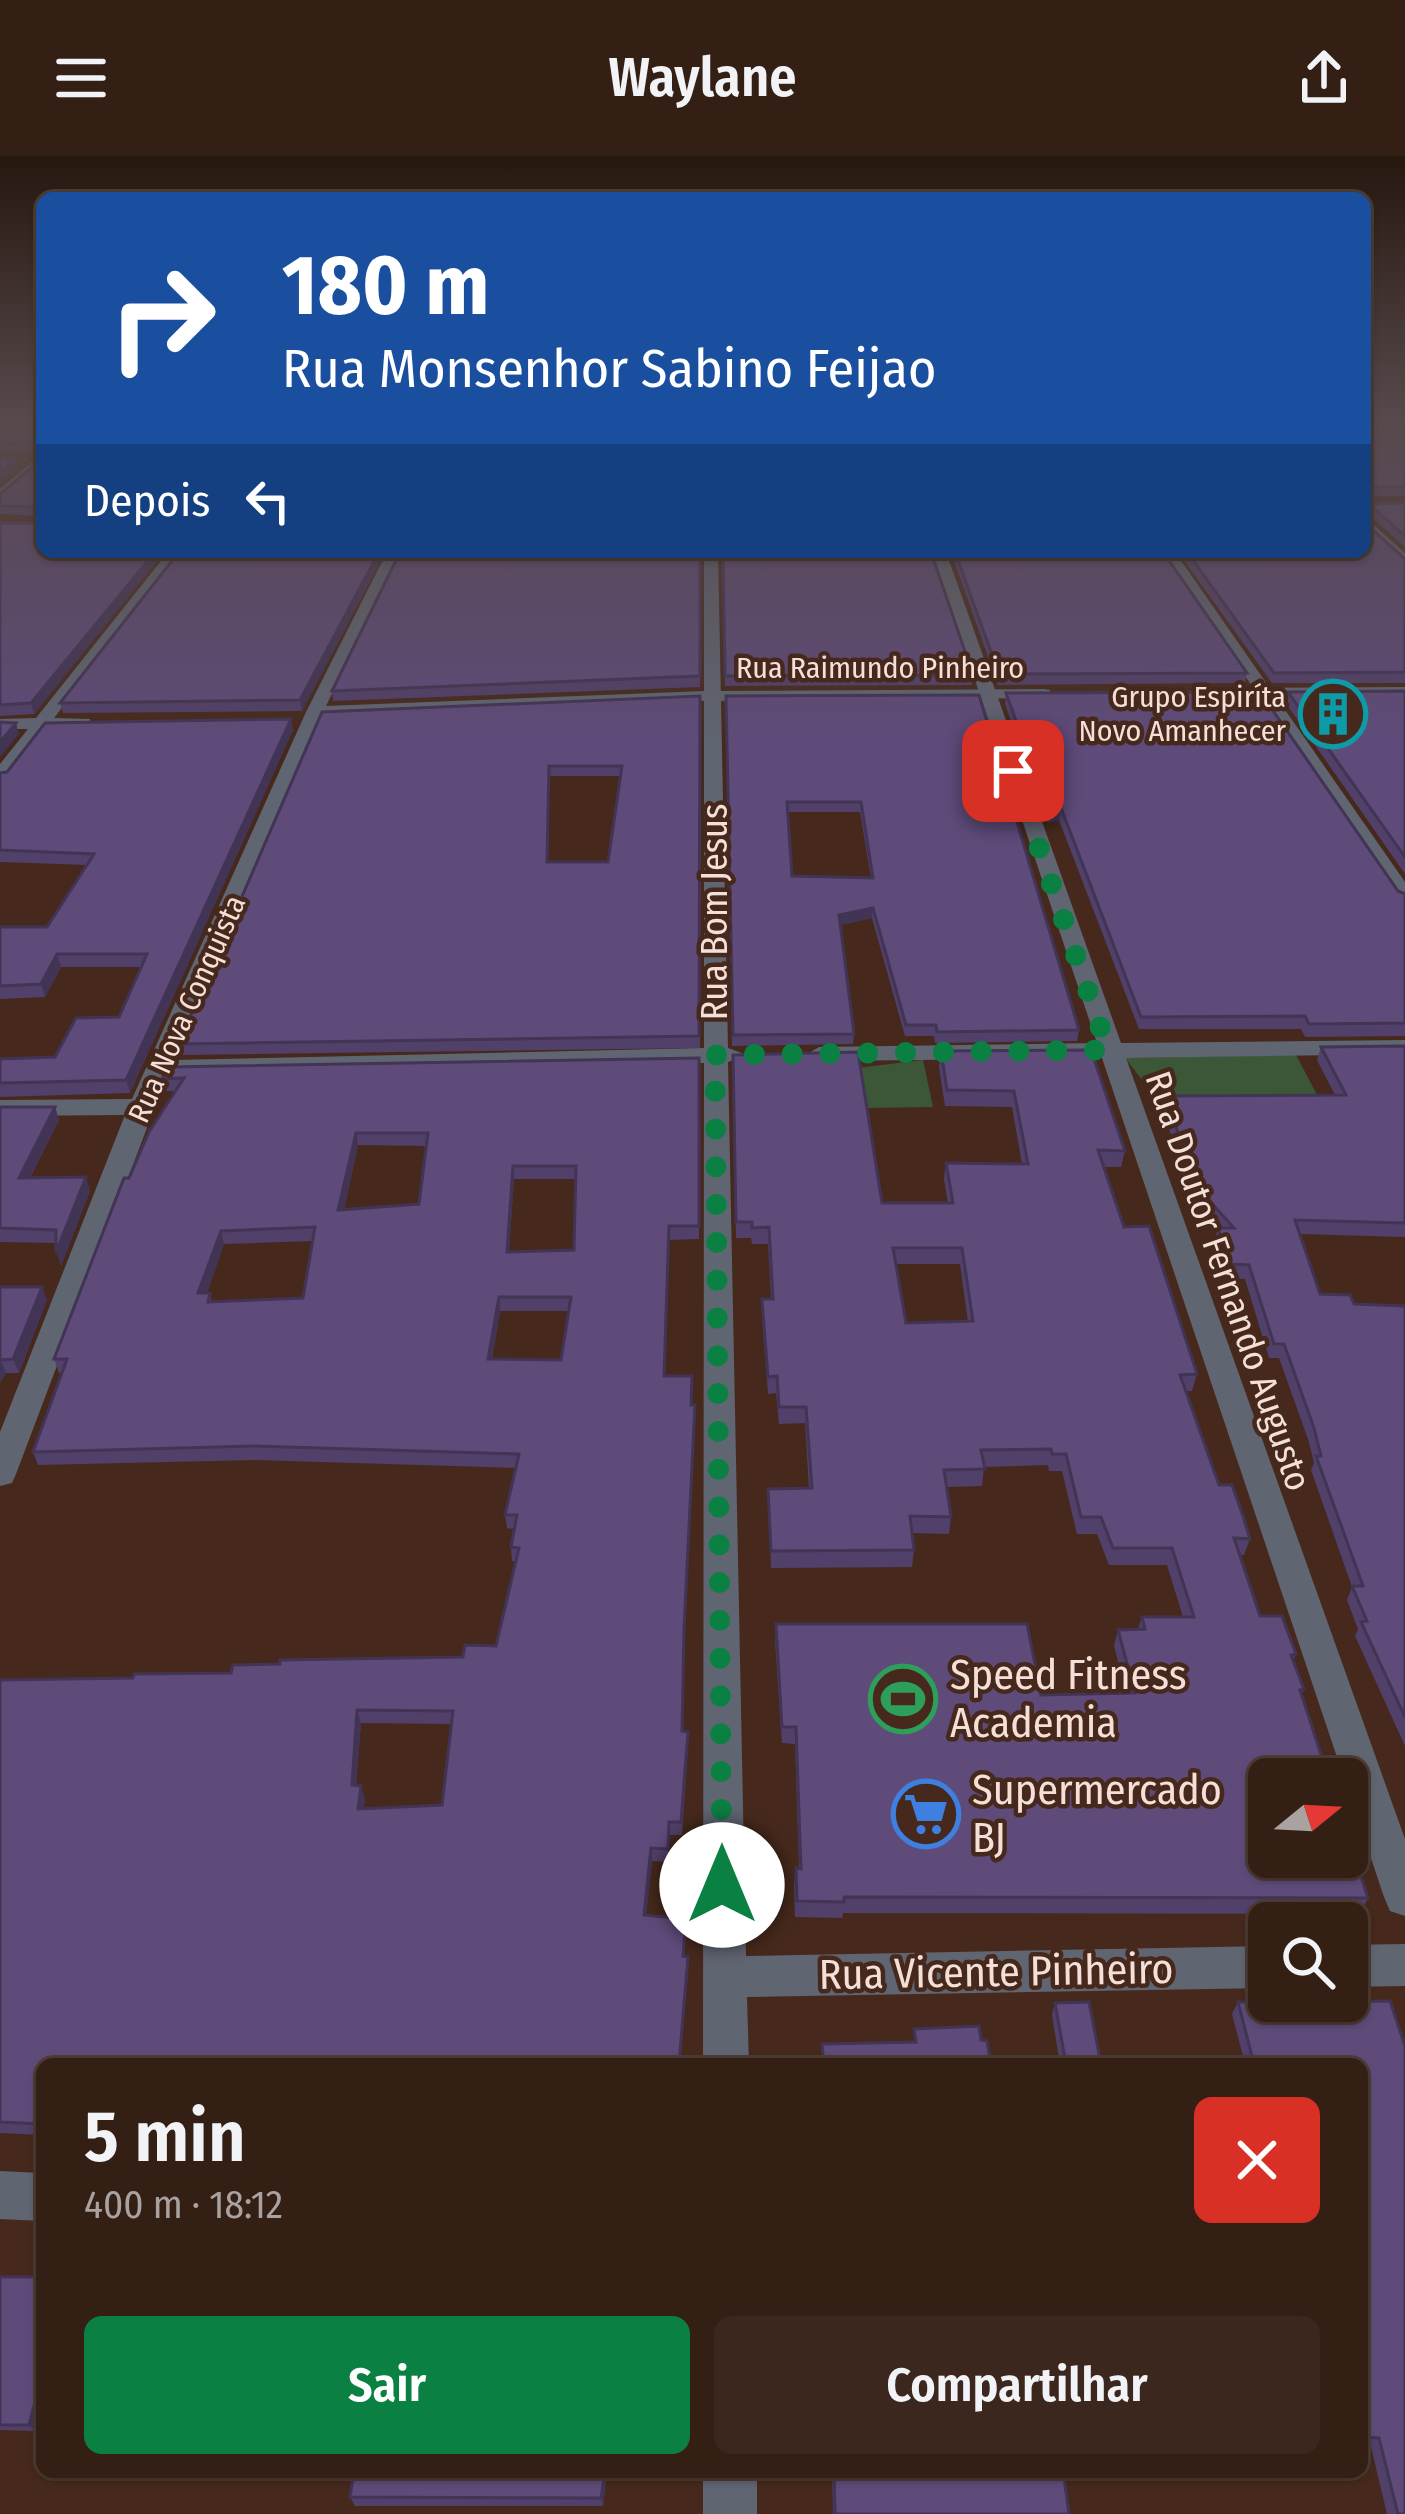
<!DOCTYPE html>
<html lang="pt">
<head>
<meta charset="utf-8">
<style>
  body { margin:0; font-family:"Fira Sans Condensed",sans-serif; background:#3c271e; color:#f1f3f6; height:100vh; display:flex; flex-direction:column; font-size:45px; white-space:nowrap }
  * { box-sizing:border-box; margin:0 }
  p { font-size:39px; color:#a9a2a0 }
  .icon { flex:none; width:66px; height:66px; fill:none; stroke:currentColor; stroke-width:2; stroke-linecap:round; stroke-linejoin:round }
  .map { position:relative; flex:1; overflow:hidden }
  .side { position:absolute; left:36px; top:1902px; width:1332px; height:420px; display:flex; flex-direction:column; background:#341f15; border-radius:18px; box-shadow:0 3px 9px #0004,0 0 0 3px #4e3d34 }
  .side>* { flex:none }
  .hud { position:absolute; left:36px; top:36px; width:1335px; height:366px; border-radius:18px; box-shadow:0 3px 9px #0004,0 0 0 3px #4e3d34; background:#1a4fa0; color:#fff; overflow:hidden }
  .needle { width:78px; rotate:72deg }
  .controls { position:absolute; left:1248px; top:1602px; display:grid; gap:24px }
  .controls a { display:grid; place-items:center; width:120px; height:120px; border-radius:18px; background:#341f15; box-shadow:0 3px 9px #0004,0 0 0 3px #4e3d34; font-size:60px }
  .pin { position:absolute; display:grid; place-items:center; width:102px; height:102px; color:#fff; margin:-51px; border-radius:24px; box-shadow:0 6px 18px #0006 }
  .me { position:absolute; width:132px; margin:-66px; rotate:0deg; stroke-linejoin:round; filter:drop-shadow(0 0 9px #0008) }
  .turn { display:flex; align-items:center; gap:42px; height:252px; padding:0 48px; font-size:54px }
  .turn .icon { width:156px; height:156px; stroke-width:2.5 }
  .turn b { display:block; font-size:84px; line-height:102px }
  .then { display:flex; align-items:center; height:114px; padding:0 48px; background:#0003; gap:24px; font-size:45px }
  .round { display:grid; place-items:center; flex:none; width:126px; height:126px; border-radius:18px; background:#3c271e }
  .overview { display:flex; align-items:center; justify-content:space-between; height:204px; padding:0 48px }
  h1 { font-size:72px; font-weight:600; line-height:90px }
  .primary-button { display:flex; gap:24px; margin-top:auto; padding:24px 48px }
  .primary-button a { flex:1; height:138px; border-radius:18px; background:#0b8043; color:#fff; font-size:48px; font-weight:600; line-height:138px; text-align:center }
  .primary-button a+a { background:#3c271e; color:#f1f3f6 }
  header { display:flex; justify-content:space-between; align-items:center; height:156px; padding:0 48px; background:#341f15; font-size:54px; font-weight:600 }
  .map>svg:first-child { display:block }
  .green { fill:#3c5738 }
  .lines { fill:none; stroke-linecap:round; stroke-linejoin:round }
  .minor { fill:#606572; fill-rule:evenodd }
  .tertiary { fill:#606572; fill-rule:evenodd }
  .wall { fill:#514069; fill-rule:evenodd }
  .shaded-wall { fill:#423455 }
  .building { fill:#5e4b7a; stroke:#423455; stroke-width:3; fill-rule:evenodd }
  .route { stroke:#0b8043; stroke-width:21; stroke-dasharray:0 37.8 }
  .labels { text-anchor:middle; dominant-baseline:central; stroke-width:9; stroke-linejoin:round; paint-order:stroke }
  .far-street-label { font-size:30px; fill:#f4e0d8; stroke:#46291c }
  .far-poi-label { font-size:30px; fill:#f4e0d8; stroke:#46291c; text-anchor:end }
  .street-label { font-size:36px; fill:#f4e0d8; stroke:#46291c }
  .near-poi-label { font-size:42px; fill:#f4e0d8; stroke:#46291c; text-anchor:start }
  .near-street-label { font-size:42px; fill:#f4e0d8; stroke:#46291c }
</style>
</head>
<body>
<header><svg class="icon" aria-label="menu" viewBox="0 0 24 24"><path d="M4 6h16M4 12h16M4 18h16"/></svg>Waylane<svg class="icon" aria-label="share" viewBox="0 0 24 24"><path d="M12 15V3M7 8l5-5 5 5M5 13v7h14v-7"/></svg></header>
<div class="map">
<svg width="1405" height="2358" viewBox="0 0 1405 2358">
  <rect width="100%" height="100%" fill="#46291c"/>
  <path class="green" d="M 1296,899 L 1324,952 L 1165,953 L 1125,902 Z
    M 923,904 L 933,951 L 864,952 L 857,912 Z"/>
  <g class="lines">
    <path class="minor" d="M 42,297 L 42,307 L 0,344 L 0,333 Z
      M 1365,361 L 1405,397 L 1405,409 L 1365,372 Z
      M 168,396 L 182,396 L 54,562 L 90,563 L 90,571 L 46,573 L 7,624 L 0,626 L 0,608 L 28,573 L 0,573 L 0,563 L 36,562 Z
      M 387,396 L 401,396 L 326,550 L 704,535 L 704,396 L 718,396 L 728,892 L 747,899 L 728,906 L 746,1800 L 1269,1790 L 1269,1832 L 747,1841 L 749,1908 L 703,1908 L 704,907 L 167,919 L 16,1318 L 12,1327 L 0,1330 L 0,1276 L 125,959 L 0,960 L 0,944 L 132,943 L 306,556 ZM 640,544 L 704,545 L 704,892 L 174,904 L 321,561 Z
      M 932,396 L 946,396 L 1121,887 L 1405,884 L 1405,898 L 1126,902 L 1405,1683 L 1405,1760 L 1390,1755 L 1384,1741 L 1102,902 L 819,905 L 807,898 L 819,891 L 1097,887 Z
      M 1161,396 L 1175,396 L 1405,726 L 1405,747 L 1398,745 Z
      M 1405,1788 L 1405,1830 L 1347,1831 L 1347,1789 Z
      M 0,2015 L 42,2017 L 42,2065 L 0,2063 Z
      M 703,2316 L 757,2316 L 757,2358 L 703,2358 Z"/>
    <path class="tertiary" d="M 1405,531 L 1405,541 L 1224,542 L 1216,537 L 1224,532 Z
      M 1044,533 L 1050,534 L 1050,542 L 714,545 L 706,540 L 714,535 Z"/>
  </g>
  <path class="wall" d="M 0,259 L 42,259 L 42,294 L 0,296 Z
    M 1365,259 L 1405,259 L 1405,340 L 1365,340 Z
    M 42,303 L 42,396 L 164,396 L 34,558 L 0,560 L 0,367 L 40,367 L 41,360 L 0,358 L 0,338 Z
    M 1365,342 L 1367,348 L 1405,347 L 1405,391 L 1368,358 L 1365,358 Z
    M 179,396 L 385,396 L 302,555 L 63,557 L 60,547 Z
    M 700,396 L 700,531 L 333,545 L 332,535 Z
    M 722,396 L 973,519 L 972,529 L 725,530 Z
    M 951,396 L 1163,396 L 1247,517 L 1245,527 L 998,529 Z
    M 1178,396 L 1365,396 L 1405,403 L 1405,527 L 1272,527 Z
    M 1405,535 L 1405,718 L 1285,546 L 1288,536 Z
    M 1006,537 L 1405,738 L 1405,880 L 1305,881 L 1301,873 L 1139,873 L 1059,664 L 1048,667 L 1005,548 Z
    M 979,539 L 1079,874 L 1077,885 L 935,887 L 934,880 L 905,880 L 872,762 L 840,769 L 854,878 L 853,888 L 732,890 L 726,540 ZM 788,656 L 860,656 L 871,722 L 792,720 Z
    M 700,540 L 700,892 L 181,899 L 178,888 L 322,556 ZM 549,620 L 620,620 L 608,706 L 548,706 Z
    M 291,563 L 293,574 L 130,937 L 0,941 L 0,903 L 55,901 L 119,861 L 141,811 L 61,811 L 45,841 L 0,843 L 0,771 L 47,771 L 87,709 L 0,706 L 0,617 Z
    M 1405,890 L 1405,1081 L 1300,1078 L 1320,1138 L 1354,1148 L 1405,1150 L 1405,1590 L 1355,1480 L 1358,1473 L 1347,1444 L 1352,1431 L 1311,1314 L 1314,1307 L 1309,1286 L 1279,1202 L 1269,1202 L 1245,1123 L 1226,1122 L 1214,1086 L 1218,1072 L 1194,1045 L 1162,953 L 1165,940 L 1335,939 L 1317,904 L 1321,891 Z
    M 941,895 L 1125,995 L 1121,1011 L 1104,1011 L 1124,1071 L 1197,1218 L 1192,1235 L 1186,1235 L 1219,1329 L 1250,1383 L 1244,1399 L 1240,1399 L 1260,1460 L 1296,1498 L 1293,1504 L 1304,1533 L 1301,1539 L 1368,1742 L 1360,1758 L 843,1757 L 842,1762 L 795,1761 L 794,1728 L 796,1712 L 799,1712 L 795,1588 L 782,1587 L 775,1485 L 776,1468 L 1041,1539 L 1126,1537 L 1114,1490 L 1118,1474 L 1138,1473 L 1142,1461 L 1183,1461 L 1167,1409 L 1109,1409 L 1097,1378 L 1077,1378 L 1062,1315 L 1049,1315 L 1048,1309 L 984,1311 L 982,1330 L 947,1331 L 951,1361 L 949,1378 L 912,1377 L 914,1394 L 912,1411 L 771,1412 L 768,1333 L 809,1332 L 805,1267 L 779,1268 L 776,1237 L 768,1238 L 762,1159 L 762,1143 L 771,1143 L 768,1088 L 752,1088 L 751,1082 L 736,1082 L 733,899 L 882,1047 L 948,1047 L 944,1023 L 946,1007 L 1022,1008 L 1012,951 L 945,950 L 939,911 ZM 896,1108 L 960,1108 L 968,1166 L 906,1167 Z
    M 699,902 L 699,1083 L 669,1084 L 665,1220 L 684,1487 L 683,1575 L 688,1576 L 688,1589 L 682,1679 L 669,1679 L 668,1706 L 652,1705 L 646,1759 L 686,1763 L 684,1800 L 688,1801 L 688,1813 L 42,1908 L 42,1979 L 0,1977 L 0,1524 L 133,1522 L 231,1517 L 280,1508 L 463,1501 L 496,1490 L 516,1405 L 512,1405 L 511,1391 L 515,1373 L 507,1372 L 505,1359 L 516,1312 L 256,1304 L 38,1309 L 33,1296 L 62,1217 L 59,1217 L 54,1203 L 129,1022 L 176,935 L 166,935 L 162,923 ZM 358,989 L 427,990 L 419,1048 L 344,1054 ZM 514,1023 L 576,1023 L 574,1094 L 509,1096 ZM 312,1085 L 303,1142 L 212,1146 L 210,1137 L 207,1137 L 224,1088 ZM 500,1155 L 569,1155 L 561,1204 L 492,1203 ZM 361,1567 L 452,1568 L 442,1649 L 363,1652 L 365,1643 L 356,1629 Z
    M 0,951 L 55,951 L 59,964 L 30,1022 L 90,1035 L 61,1110 L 56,1087 L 0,1086 Z
    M 0,1131 L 47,1144 L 19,1217 L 6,1217 L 0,1227 Z
    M 1390,1845 L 1405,2358 L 1387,2358 L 1371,2291 L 1362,2290 L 1362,1908 L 1245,1908 L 1232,1858 L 1238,1846 Z
    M 1055,1847 L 1101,1908 L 1060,1908 L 1052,1859 Z
    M 0,2121 L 35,2275 L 0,2274 Z
    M 607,2316 L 603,2350 L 355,2350 L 350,2341 Z
    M 832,2316 L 1045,2316 L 1046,2322 L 1069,2358 L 833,2358 Z"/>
  <path class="shaded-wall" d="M 15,303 L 17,311 L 0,327 L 0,317 Z
    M 155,396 L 164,396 L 34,558 L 31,547 Z
    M 379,396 L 385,396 L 302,555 L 300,544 Z
    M 291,563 L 293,574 L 130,937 L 126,924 Z
    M 16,567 L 19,578 L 0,601 L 0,586 Z
    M 1061,652 L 1059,664 L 1048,667 L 1049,656 Z
    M 873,752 L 872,762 L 838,770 L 839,759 Z
    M 57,798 L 61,811 L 45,841 L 41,828 Z
    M 55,951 L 59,964 L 23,1035 L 19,1022 Z
    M 356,977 L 358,989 L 341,1067 L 338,1054 Z
    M 513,1010 L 514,1023 L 508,1110 L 507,1096 Z
    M 86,1021 L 90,1035 L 61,1110 L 56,1096 Z
    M 221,1075 L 224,1088 L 202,1151 L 198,1137 Z
    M 42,1131 L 47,1144 L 19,1217 L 13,1203 Z
    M 499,1141 L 500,1155 L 490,1216 L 488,1203 Z
    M 0,1203 L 6,1217 L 0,1227 Z
    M 357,1554 L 361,1567 L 355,1642 L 352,1629 Z
    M 361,1630 L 365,1643 L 361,1666 L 358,1653 Z
    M 651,1692 L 652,1705 L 645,1772 L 644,1759 Z
    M 42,2219 L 42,2247 L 35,2275 L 29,2269 Z
    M 605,2316 L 607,2316 L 603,2350 L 601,2342 Z"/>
  <path class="building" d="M 0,259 L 42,259 L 42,286 L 0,288 Z
    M 1365,259 L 1405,259 L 1405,331 L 1367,331 L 1365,333 Z
    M 0,302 L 15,303 L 0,317 Z
    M 42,303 L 42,351 L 0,350 L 0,338 Z
    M 1365,342 L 1367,348 L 1405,347 L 1405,380 L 1370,349 L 1365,349 Z
    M 42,356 L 42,396 L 155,396 L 31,547 L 0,549 L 0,367 L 40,367 Z
    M 1365,367 L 1405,403 L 1405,516 L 1274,517 L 1187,396 L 1365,396 Z
    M 179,396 L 379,396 L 300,544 L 60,547 Z
    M 400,396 L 700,396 L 700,520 L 332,535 Z
    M 723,396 L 931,396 L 973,519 L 725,520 Z
    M 955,396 L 1163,396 L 1247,517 L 999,518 Z
    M 1405,535 L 1405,701 L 1288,536 Z
    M 1260,536 L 1398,735 L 1405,738 L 1405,867 L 1309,868 L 1305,860 L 1141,861 L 1061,652 L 1049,656 L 1006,537 Z
    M 979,539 L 1079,874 L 937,876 L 936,869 L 906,869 L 873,752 L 839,759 L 854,878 L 733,879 L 726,540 ZM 787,646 L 861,646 L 873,722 L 792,720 Z
    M 700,540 L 699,880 L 178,888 L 322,556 ZM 549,610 L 622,610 L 608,706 L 547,706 Z
    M 291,563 L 126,924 L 0,927 L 0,903 L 55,901 L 76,862 L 119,861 L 147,798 L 57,798 L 41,828 L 0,830 L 0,771 L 47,771 L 94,698 L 0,694 L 0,617 L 7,616 L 45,567 Z
    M 0,566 L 16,567 L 0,586 Z
    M 1405,890 L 1405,1067 L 1295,1064 L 1320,1138 L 1350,1139 L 1354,1148 L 1405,1150 L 1405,1561 L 1361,1466 L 1367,1465 L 1352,1430 L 1363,1430 L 1316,1300 L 1321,1300 L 1314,1272 L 1284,1188 L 1274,1188 L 1249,1109 L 1230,1108 L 1218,1072 L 1234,1072 L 1198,1032 L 1165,940 L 1346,939 L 1321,891 Z
    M 1091,894 L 1125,995 L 1098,994 L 1124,1071 L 1149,1070 L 1197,1218 L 1180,1219 L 1219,1329 L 1232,1329 L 1243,1360 L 1250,1383 L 1234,1382 L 1260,1460 L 1282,1460 L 1296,1498 L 1291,1499 L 1304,1533 L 1300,1534 L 1329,1623 L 1269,1623 L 1269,1701 L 1347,1701 L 1347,1678 L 1368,1742 L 844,1741 L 844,1746 L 797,1745 L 796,1712 L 801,1713 L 796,1571 L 782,1571 L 776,1468 L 1027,1468 L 1041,1539 L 1135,1537 L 1118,1474 L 1145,1473 L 1142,1461 L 1194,1461 L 1172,1392 L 1113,1392 L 1101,1361 L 1081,1361 L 1066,1298 L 1052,1298 L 1051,1293 L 981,1294 L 985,1313 L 944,1314 L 951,1361 L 910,1360 L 914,1394 L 771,1395 L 768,1333 L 812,1332 L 806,1251 L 779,1251 L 777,1220 L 768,1221 L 762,1143 L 773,1143 L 769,1071 L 752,1072 L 752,1066 L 736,1066 L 733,899 L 858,896 L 882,1047 L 953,1047 L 946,1007 L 1028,1008 L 1014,935 L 947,934 L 941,895 ZM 893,1092 L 962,1092 L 973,1165 L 906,1167 Z
    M 699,902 L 699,1070 L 669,1070 L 664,1220 L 692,1220 L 691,1249 L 695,1249 L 684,1473 L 682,1575 L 688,1576 L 681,1666 L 669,1666 L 668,1693 L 651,1692 L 644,1759 L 686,1763 L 683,1800 L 688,1801 L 679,1908 L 42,1908 L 42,1968 L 0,1966 L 0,1524 L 133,1522 L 134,1518 L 231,1517 L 233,1509 L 280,1508 L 280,1504 L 463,1501 L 465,1489 L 496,1490 L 519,1392 L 511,1391 L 517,1359 L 505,1359 L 519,1298 L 253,1290 L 33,1296 L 67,1203 L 54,1203 L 124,1022 L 129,1022 L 149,976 L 184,922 L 162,923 L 167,911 ZM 356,977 L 428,977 L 419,1048 L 338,1054 ZM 513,1010 L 576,1010 L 574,1094 L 507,1096 ZM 315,1071 L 303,1142 L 208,1146 L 210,1137 L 198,1137 L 221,1075 ZM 499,1141 L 571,1141 L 561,1204 L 488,1203 ZM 357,1554 L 453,1555 L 442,1649 L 358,1653 L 361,1630 L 352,1629 Z
    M 0,951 L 55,951 L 19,1022 L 86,1021 L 56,1096 L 56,1074 L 0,1072 Z
    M 0,1131 L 42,1131 L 13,1203 L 0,1204 Z
    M 1390,1845 L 1405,1890 L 1405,2358 L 1398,2358 L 1379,2282 L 1362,2281 L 1362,1908 L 1254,1908 L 1238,1846 Z
    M 1089,1846 L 1101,1908 L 1066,1908 L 1055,1847 Z
    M 979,1870 L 981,1884 L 987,1885 L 991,1908 L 824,1908 L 822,1888 L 916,1886 L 914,1873 Z
    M 0,2121 L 42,2121 L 42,2219 L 29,2269 L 0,2269 Z
    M 354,2316 L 605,2316 L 601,2342 L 350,2341 Z
    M 834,2316 L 1045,2316 L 1046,2322 L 1064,2321 L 1069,2358 L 835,2358 Z"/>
  <linearGradient id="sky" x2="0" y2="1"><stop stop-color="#26170f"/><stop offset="0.44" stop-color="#57494b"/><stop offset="1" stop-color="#57494b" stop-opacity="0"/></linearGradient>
  <rect width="1405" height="590" fill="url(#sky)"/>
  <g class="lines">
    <path class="route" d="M 722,1729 L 715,899 L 1108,894 L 1013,615"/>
  </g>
  <defs>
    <symbol id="building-ring" viewBox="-11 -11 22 22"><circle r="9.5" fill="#46291c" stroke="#0f9aa8" stroke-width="1.5"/><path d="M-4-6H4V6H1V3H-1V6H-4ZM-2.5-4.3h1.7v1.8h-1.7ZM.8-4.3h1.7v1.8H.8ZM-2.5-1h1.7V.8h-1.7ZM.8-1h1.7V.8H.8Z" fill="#0f9aa8"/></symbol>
    <symbol id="stadium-ring" viewBox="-11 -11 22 22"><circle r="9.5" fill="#46291c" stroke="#2e9e5b" stroke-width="1.5"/><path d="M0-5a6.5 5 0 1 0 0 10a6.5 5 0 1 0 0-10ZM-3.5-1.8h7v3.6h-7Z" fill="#2e9e5b"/></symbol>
    <symbol id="supermarket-ring" viewBox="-11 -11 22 22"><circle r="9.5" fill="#46291c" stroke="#3f7fe0" stroke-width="1.5"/><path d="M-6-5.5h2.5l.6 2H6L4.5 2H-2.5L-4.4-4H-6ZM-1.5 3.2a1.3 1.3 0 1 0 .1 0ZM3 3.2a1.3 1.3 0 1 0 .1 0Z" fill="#3f7fe0"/></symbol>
  </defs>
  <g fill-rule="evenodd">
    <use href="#building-ring" x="1295" y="520" width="76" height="76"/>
    <use href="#stadium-ring" x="865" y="1505" width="76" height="76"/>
    <use href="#supermarket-ring" x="888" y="1620" width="76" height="76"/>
  </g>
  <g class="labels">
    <g class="far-street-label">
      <text x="880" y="512">Rua Raimundo Pinheiro</text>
      <text transform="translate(187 853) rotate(-66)">Rua Nova Conquista</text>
    </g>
    <g class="far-poi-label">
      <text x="1286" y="541">Grupo Espiríta<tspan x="1286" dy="34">Novo Amanhecer</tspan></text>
    </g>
    <g class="street-label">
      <text transform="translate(715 756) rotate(-90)">Rua Bom Jesus</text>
      <text transform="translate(1228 1125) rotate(71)">Rua Doutor Fernando Augusto</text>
    </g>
    <g class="near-poi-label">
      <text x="950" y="1519">Speed Fitness<tspan x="950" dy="48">Academia</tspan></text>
      <text x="972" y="1634">Supermercado<tspan x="972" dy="48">BJ</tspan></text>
    </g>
    <g class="near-street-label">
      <text transform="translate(996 1816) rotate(-1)">Rua Vicente Pinheiro</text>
    </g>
  </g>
</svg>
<div class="controls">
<a><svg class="needle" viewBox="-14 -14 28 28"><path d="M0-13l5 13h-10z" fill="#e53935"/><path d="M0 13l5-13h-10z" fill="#a9a2a0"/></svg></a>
<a><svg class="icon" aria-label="search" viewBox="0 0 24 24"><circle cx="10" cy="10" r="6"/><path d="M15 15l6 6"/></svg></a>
</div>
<div class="pin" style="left:1013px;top:615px;background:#d93025"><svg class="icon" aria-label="arrive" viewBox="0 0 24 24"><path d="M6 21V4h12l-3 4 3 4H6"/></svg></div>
<svg class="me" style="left:722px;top:1729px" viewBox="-20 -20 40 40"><circle r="19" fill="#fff"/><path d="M0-13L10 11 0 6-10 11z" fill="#0b8043"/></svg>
<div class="hud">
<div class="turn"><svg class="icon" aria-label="right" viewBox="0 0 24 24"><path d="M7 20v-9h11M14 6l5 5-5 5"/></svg><div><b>180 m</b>Rua Monsenhor Sabino Feijao</div></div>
<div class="then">Depois<svg class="icon" aria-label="left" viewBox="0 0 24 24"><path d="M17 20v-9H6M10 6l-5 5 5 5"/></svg></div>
</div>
<section class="side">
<div class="overview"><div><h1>5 min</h1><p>400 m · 18:12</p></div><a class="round" style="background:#d93025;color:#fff"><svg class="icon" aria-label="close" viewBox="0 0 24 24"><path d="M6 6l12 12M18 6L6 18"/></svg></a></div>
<div class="primary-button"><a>Sair</a><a>Compartilhar</a></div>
</section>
</div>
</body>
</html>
